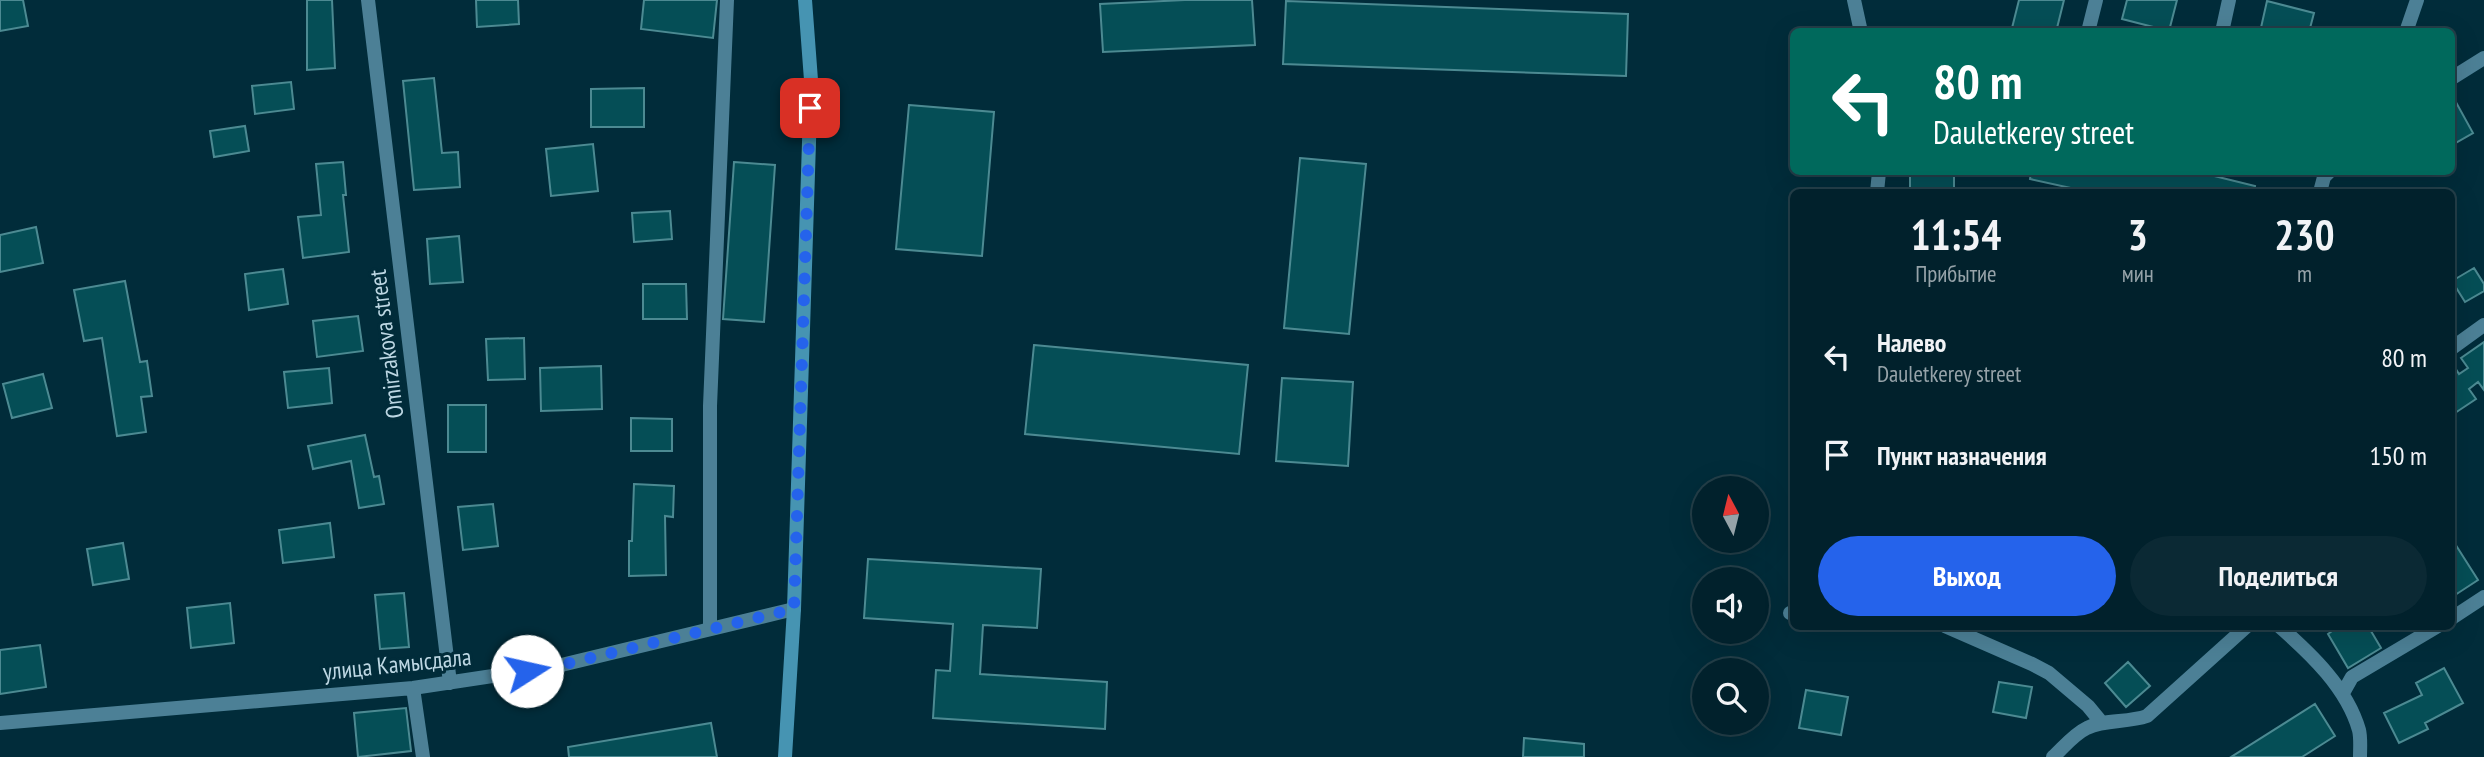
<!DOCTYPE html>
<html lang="ru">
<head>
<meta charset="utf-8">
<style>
  body { margin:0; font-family:"PT Sans Narrow",sans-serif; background:#0b2934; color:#f1f3f6; height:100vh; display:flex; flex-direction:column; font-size:26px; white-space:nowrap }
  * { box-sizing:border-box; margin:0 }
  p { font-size:23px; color:#96a3a9 }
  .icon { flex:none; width:38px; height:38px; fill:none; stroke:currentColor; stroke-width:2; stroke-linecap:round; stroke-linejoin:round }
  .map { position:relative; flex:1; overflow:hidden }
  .details { position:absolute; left:1790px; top:189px; width:665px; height:441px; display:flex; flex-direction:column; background:#01212c; border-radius:10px; box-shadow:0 7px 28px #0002,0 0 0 2px #233e48 }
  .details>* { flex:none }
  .top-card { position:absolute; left:1790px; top:28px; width:665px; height:147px; border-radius:10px; box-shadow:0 7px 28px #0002,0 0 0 2px #233e48; background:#00695c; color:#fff; overflow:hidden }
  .needle { width:46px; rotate:353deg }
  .tools { position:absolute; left:1692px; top:476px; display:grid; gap:14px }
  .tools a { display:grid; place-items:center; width:77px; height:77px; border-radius:50%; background:#01212c; box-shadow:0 7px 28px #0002,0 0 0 2px #233e48; font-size:35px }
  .pin { position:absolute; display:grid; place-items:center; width:60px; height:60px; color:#fff; margin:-30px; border-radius:14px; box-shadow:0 4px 10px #0006 }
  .me { position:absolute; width:77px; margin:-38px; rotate:80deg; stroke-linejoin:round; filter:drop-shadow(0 0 5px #0008) }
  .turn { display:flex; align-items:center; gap:24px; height:147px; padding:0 28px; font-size:32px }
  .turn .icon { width:91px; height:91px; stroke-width:2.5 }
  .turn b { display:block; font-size:49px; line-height:60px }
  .eta { display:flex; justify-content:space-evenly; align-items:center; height:119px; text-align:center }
  .eta b { font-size:42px; font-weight:600; line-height:49px }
  .primary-button { display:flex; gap:14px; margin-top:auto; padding:14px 28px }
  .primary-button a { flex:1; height:80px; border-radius:42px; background:#2563eb; color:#fff; font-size:28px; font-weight:600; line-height:80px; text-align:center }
  .primary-button a+a { background:#0b2934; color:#f1f3f6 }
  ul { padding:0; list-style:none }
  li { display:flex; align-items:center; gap:21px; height:98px; padding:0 28px }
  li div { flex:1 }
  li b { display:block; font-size:26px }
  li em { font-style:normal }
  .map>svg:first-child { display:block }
  .building { fill:#054e56; stroke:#4c8a92; stroke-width:2 }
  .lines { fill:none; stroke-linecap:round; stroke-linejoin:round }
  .street { stroke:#4c8096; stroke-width:14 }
  .secondary { stroke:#4694b2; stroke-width:14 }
  .route { stroke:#2563eb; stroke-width:12; stroke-dasharray:0 21.6 }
  .labels { text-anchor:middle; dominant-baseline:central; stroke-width:6; stroke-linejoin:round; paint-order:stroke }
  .street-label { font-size:24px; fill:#bdd7e3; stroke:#012c3a }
</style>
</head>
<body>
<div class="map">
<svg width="2484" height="757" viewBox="0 0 2484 757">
  <rect width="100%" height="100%" fill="#012c3a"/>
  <path class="building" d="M 0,0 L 23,0 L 28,26 L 0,31 Z
    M 307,0 L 332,0 L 335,68 L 307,70 Z
    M 476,0 L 518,0 L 519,24 L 477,27 Z
    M 644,0 L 717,0 L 713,38 L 641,29 Z
    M 1185,0 L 1252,0 L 1255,45 L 1103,52 L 1100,4 Z
    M 2019,0 L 2064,0 L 2056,32 L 2011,32 Z
    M 2127,0 L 2177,0 L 2169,31 L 2122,19 Z
    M 1286,1 L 1628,14 L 1626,76 L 1283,64 Z
    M 2267,1 L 2314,13 L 2309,32 L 2260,32 Z
    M 434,78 L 442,153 L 458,152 L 460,187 L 414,190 L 403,81 Z
    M 291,82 L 294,109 L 255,114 L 252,86 Z
    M 644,88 L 644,127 L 591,127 L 591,89 Z
    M 2452,95 L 2473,133 L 2452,145 Z
    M 909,105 L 994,112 L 982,256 L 896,249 Z
    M 245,126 L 249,151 L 214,157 L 210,131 Z
    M 593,144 L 598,191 L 551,196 L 546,149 Z
    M 1300,158 L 1366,164 L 1349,334 L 1284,328 Z
    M 343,162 L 346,195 L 343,195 L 349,252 L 303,258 L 298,217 L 321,215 L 316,164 Z
    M 734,162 L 775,165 L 764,322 L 723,319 Z
    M 1910,172 L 1954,172 L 1954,191 L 1910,190 Z
    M 2031,172 L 2198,172 L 2255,186 L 2254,192 L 2089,192 L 2030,179 Z
    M 670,211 L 672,239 L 634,242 L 632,213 Z
    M 36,227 L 43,263 L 0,272 L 0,235 Z
    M 459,236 L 463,282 L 430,284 L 427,239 Z
    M 2474,268 L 2484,284 L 2484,291 L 2465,302 L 2452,281 Z
    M 283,269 L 288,304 L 249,310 L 245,274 Z
    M 125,281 L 140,362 L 147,361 L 152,396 L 141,397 L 146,432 L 117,436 L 102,338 L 84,341 L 74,290 Z
    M 643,284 L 686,284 L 687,319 L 643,319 Z
    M 358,316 L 363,351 L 317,357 L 313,321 Z
    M 524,338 L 525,379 L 488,380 L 486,339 Z
    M 2484,342 L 2484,390 L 2478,382 L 2469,389 L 2476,399 L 2452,415 L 2452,363 L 2459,374 L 2468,368 L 2461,358 Z
    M 1034,345 L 1248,365 L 1239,454 L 1025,434 Z
    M 601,366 L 602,409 L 541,411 L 540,368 Z
    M 329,368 L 332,403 L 288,408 L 284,372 Z
    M 43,374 L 52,408 L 12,418 L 3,384 Z
    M 1282,378 L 1353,382 L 1348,466 L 1276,461 Z
    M 448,405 L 486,405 L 486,452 L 448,452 Z
    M 631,418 L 672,419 L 672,451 L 631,451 Z
    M 365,435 L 374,477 L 379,476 L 384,504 L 359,508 L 351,461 L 313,469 L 308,446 Z
    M 634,484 L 674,486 L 673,517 L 665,516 L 666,575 L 629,576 L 629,541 L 632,541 Z
    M 493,504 L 498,546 L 463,550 L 458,507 Z
    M 330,523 L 334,557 L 283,563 L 279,530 Z
    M 2452,539 L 2478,580 L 2452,597 Z
    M 123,543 L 129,579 L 93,585 L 87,549 Z
    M 868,559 L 1041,569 L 1037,628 L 983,625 L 980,674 L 1107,682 L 1105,729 L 933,718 L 936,670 L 950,671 L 953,624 L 864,618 Z
    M 404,593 L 409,647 L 380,649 L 375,595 Z
    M 230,603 L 234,643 L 191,648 L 187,608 Z
    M 2339,626 L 2368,626 L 2381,648 L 2348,668 L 2328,634 Z
    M 40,645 L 46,687 L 0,694 L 0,650 Z
    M 2128,662 L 2150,686 L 2126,707 L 2105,683 Z
    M 2444,668 L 2463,703 L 2425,723 L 2428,729 L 2399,743 L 2384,713 L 2422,695 L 2416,683 Z
    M 1999,682 L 2032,687 L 2026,718 L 1993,712 Z
    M 1806,690 L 1848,697 L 1841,735 L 1799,728 Z
    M 2315,704 L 2335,736 L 2302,757 L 2231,757 Z
    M 406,708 L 411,751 L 358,757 L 354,713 Z
    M 711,723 L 717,757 L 569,757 L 568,747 Z
    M 1524,738 L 1584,744 L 1584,757 L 1523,757 Z"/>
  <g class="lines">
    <path class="street" d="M 368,0 L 450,683
      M 1854,0 L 1861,32
      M 2088,32 L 2096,0
      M 2222,32 L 2229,0
      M 2406,32 L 2417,0
      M 2452,78 L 2484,58
      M 1877,192 L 1879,172
      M 2320,192 L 2324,177 L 2329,172
      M 2452,348 L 2484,325
      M 1790,613 L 1794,613
      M 2452,618 L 2484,597
      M 1945,626 L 2032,664 L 2049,673 L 2088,706 L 2102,723
      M 2279,626 C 2311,654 2347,688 2359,730 C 2361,738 2360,748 2360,757
      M 710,628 L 710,406 L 727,0
      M 413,688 L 423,757
      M 2343,693 L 2352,677 L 2438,626
      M 0,723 L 413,688 L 553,667 L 794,609
      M 2053,757 C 2063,748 2074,734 2087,728 C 2105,719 2127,723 2147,716 L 2247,626"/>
    <path class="secondary" d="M 785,757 L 794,609 L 811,80 L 805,0"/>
  </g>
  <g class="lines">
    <path class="route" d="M 527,671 L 553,667 L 794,609 L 810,108"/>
  </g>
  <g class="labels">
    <g class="street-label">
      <text transform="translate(386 344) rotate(-97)">Omirzakova street</text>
      <text transform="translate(397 664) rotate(-6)">улица Камысдала</text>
    </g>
  </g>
</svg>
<div class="tools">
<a><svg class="needle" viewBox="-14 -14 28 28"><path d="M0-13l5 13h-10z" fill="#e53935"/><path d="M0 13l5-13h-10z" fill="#96a3a9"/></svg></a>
<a><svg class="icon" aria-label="sound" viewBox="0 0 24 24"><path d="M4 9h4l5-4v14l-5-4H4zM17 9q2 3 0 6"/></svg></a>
<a><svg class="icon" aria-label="search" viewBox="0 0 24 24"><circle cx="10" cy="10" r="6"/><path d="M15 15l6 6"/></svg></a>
</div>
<div class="pin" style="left:810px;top:108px;background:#d93025"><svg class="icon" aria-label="arrive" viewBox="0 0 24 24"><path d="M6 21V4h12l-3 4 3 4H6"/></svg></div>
<svg class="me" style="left:527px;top:671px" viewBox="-20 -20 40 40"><circle r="19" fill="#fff"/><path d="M0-13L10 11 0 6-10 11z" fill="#2563eb"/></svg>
<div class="top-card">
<div class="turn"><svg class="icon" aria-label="left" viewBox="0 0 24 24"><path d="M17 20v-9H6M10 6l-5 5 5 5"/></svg><div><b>80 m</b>Dauletkerey street</div></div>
</div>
<section class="details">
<div class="eta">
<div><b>11:54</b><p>Прибытие</p></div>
<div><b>3</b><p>мин</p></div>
<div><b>230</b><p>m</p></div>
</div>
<ul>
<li><svg class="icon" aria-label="left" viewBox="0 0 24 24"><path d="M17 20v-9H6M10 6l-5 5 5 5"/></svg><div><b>Налево</b><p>Dauletkerey street</p></div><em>80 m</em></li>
<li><svg class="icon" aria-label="arrive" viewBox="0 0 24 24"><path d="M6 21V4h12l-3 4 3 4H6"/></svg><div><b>Пункт назначения</b></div><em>150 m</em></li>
</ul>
<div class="primary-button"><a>Выход</a><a>Поделиться</a></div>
</section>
</div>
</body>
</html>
